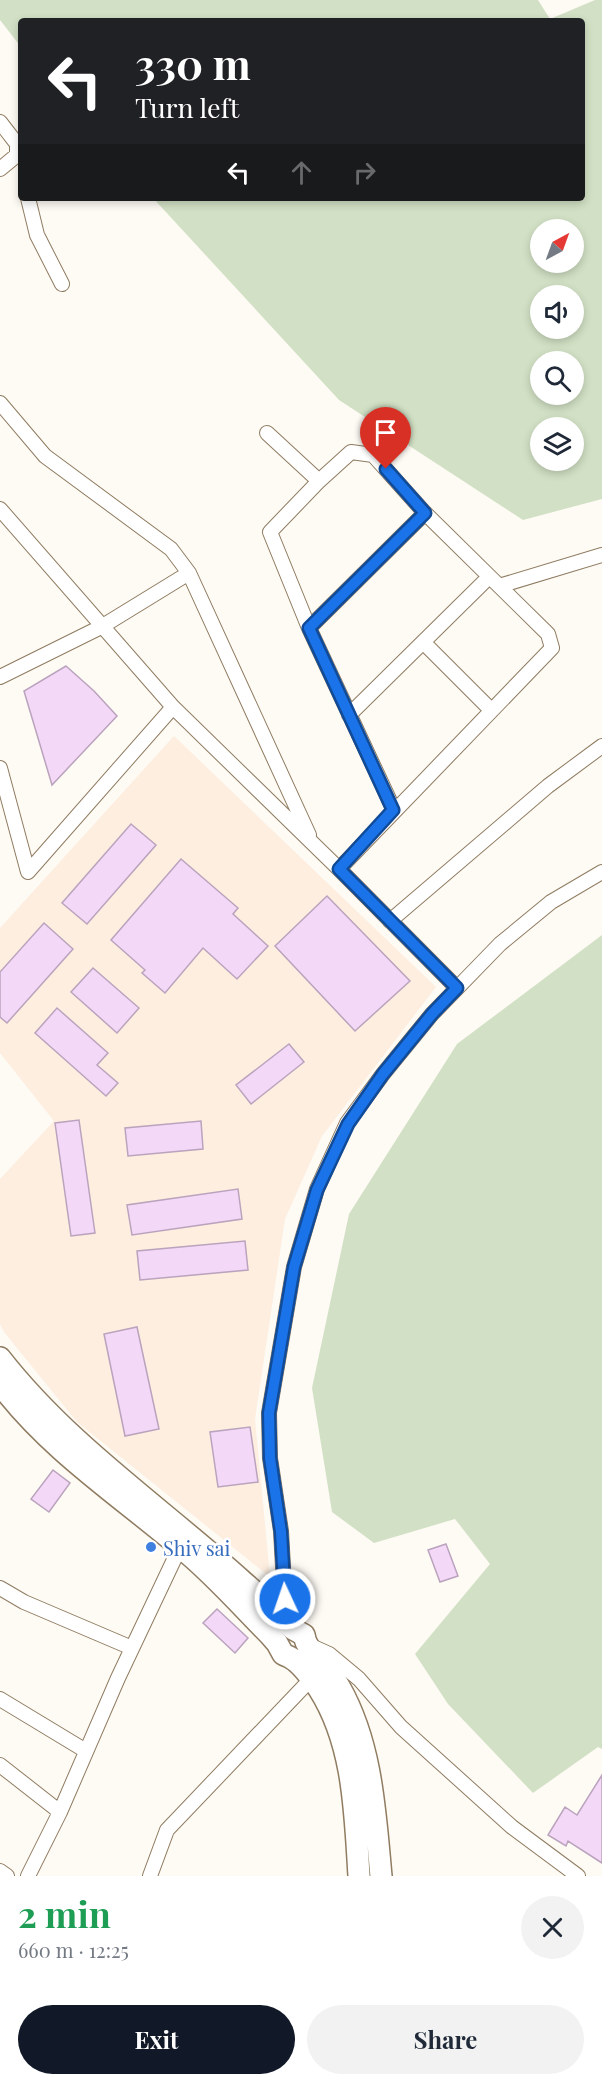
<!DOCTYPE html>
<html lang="en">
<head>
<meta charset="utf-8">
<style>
  body { margin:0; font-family:"Playfair Display",serif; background:#f2f2f3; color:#1f2937; height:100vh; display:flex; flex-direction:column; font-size:22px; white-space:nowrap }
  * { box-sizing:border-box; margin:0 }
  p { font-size:20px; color:#747a83 }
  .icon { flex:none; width:33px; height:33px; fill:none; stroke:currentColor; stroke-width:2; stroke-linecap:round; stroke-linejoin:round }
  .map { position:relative; height:1876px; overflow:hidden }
  .drawer { display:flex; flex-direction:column; background:#fff; flex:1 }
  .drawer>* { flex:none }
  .hud { position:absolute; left:18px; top:18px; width:567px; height:183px; border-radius:6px; box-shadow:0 3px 9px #0003; background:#202124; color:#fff; overflow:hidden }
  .needle { width:39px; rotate:41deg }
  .fabs { position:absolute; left:530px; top:219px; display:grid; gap:12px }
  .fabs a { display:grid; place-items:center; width:54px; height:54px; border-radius:50%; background:#fff; box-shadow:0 3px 9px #0003; font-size:30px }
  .pin { position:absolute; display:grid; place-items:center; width:51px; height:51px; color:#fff; margin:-62px -26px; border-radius:50% 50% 50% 0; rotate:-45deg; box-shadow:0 0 6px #0007 }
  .pin .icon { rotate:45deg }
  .me { position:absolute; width:66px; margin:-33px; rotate:357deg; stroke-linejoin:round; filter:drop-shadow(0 0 4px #0008) }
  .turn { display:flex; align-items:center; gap:21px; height:126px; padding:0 18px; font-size:27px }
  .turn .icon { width:78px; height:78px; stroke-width:2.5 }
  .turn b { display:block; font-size:42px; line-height:51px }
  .lanes { display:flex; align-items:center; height:57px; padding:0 18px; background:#0003; justify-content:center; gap:30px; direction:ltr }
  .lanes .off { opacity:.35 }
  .round { display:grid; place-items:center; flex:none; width:63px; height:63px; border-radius:32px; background:#f2f2f3 }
  .headline { display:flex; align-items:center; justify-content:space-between; height:102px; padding:0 18px }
  h1 { font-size:36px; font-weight:700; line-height:45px; color:#1e9e55 }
  .action { display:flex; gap:12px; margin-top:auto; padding:12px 18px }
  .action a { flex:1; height:69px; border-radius:36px; background:#111827; color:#fff; font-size:24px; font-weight:700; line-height:69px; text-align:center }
  .action a+a { background:#f2f2f3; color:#1f2937 }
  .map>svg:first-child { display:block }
  .industrial { fill:#fdeee0 }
  .green { fill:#d2e1c5; fill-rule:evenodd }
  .building { fill:#f4d8f7; stroke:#baa3bd; stroke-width:1.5 }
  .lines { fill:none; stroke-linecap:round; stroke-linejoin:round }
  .minor-casing { stroke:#8f7c61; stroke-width:16 }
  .highway-casing { stroke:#8f7c61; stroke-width:24 }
  .minor { stroke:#fff; stroke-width:14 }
  .highway { stroke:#fff; stroke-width:21 }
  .route-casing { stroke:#114b97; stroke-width:15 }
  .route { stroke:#1a73e8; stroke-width:10 }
  .shop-dot { fill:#3f7fe0; stroke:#fff; stroke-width:2 }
  .labels { text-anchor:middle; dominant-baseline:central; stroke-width:5; stroke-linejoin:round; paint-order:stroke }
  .shop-label { font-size:20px; fill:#366cbe; stroke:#fff; text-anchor:start }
</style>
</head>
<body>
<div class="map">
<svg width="602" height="1876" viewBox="0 0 602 1876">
  <rect width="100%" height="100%" fill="#fefaf4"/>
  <path class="industrial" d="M 174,736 L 436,987 L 322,1136 L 285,1219 L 255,1419 L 270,1577 L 77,1422 L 4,1332 L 0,1324 L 0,1179 L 54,1121 L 0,1053 L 0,928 Z"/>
  <path class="green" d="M 0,0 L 538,0 L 550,19 L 595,0 L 602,0 L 602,499 L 523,520 L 339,400 L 153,198 L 582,198 L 582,21 L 21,21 L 21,47 L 0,20 ZM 540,230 L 573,230 L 573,262 L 540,262 ZM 540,296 L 573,296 L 573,328 L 540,328 ZM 540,362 L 573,362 L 573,394 L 540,394 ZM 540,428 L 573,428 L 573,460 L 540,460 Z
    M 602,935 L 602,1749 L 598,1747 L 533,1793 L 448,1704 L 415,1654 L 490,1564 L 455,1519 L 374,1543 L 332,1512 L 312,1388 L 349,1214 L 457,1044 Z"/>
  <path class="building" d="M 66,666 L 94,691 L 117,716 L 52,785 L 24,691 Z
    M 131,824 L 156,845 L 87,924 L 62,903 Z
    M 181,859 L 238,908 L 233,914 L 268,946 L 237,979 L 203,948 L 165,993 L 142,973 L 145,970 L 111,940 Z
    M 327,896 L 410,981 L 355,1031 L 275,946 Z
    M 44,923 L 73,949 L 7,1023 L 0,1017 L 0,972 Z
    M 93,968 L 139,1008 L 117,1033 L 71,992 Z
    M 57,1008 L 108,1053 L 97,1065 L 118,1083 L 106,1096 L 35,1033 Z
    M 289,1044 L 304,1062 L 251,1104 L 236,1085 Z
    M 79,1120 L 95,1233 L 71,1236 L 55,1123 Z
    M 201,1121 L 203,1149 L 128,1156 L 125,1128 Z
    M 238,1189 L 242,1219 L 132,1235 L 127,1205 Z
    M 245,1241 L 248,1270 L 140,1280 L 137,1251 Z
    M 137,1327 L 159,1429 L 125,1436 L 104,1334 Z
    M 250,1427 L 258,1482 L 218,1487 L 210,1432 Z
    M 53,1470 L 70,1483 L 49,1512 L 31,1499 Z
    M 446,1544 L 458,1576 L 440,1582 L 428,1550 Z
    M 217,1609 L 248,1638 L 235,1653 L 203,1623 Z
    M 602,1775 L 602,1863 L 568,1841 L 566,1846 L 548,1835 L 565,1807 L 577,1815 Z"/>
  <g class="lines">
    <defs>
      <path id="minor" d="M 0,122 L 17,144 L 17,155 L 0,169
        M 28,198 L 37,235 L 62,284
        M 0,403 L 45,456 L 171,549 L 189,573 L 309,835
        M 267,433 L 319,481
        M 0,509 L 173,707 L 339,869 L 457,988
        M 499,586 L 602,555
        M 309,628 L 425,513
        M 423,642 L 491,710
        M 0,677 L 101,627 L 189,573
        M 349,715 L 489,577
        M 0,768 L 28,872 L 173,707
        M 339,869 L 552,648 L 548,634 L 425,513 L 373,455 L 351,452 L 319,481 L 270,532 L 309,628 L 394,810
        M 390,921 L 548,786 L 602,746
        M 0,1588 L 24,1602 L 132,1648
        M 286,1621 L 281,1531 L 270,1458 L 269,1413 L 294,1267 L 317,1189 L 347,1123 L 383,1074 L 432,1014 L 500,944 L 551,902 L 602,872
        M 309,1645 L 329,1654 L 359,1679 L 401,1727 L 512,1827 L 578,1876
        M 0,1699 L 86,1751
        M 0,1765 L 60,1812
        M 0,1871 L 7,1876
        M 28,1876 L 60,1812 L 118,1678 L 180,1547
        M 150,1876 L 167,1830 L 312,1678"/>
      <path id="highway" d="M 0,1358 C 67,1444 159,1506 240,1579 C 258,1595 277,1611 293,1629 L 304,1635 C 305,1638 305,1641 307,1644 C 314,1660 332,1672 340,1688 C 372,1745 375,1812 381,1876
        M 0,1384 C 50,1451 123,1498 186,1552 C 216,1577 242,1607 270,1635 L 277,1643 L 283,1654 C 286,1656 289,1656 291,1658 C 302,1664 312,1679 319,1689 C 354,1744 355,1812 359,1876"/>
    </defs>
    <use href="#minor" class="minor-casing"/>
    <use href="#highway" class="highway-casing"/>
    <use href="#minor" class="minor"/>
    <use href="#highway" class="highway"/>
  </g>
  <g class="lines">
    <defs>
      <path id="route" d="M 285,1599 L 281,1532 L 270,1458 L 269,1413 L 294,1267 L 317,1190 L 348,1124 L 383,1074 L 432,1014 L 457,988 L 339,869 L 393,810 L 309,628 L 425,513 L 386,469"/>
    </defs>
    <use href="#route" class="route-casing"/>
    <use href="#route" class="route"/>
  </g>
  <circle class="shop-dot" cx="151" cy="1547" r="6"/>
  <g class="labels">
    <g class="shop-label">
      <text x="163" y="1547">Shiv sai</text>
    </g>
  </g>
</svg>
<div class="fabs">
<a><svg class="needle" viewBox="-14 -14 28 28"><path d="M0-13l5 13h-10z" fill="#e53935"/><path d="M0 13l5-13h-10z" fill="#747a83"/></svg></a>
<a><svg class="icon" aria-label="sound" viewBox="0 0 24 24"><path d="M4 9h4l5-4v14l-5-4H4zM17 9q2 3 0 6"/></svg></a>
<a><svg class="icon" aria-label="search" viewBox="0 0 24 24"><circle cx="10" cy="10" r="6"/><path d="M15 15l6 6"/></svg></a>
<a><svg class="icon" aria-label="layers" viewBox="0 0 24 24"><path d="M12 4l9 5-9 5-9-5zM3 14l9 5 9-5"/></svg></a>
</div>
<div class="pin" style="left:386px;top:469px;background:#d93025"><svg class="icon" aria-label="arrive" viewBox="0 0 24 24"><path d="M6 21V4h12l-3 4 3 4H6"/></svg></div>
<svg class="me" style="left:285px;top:1599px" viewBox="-20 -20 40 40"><circle r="17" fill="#1a73e8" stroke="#fff" stroke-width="3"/><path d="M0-11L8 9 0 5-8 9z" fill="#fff"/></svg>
<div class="hud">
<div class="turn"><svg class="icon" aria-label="left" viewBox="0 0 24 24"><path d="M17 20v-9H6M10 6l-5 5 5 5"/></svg><div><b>330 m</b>Turn left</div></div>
<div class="lanes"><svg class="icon" aria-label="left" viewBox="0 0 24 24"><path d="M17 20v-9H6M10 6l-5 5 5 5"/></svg><svg class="icon off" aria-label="ahead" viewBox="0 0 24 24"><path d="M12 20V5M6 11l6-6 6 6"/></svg><svg class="icon off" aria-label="right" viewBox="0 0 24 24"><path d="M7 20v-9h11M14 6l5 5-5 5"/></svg></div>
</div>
</div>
<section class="drawer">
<div class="headline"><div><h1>2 min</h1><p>660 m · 12:25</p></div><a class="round"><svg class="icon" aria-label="close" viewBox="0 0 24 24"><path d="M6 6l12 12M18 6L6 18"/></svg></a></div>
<div class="action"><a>Exit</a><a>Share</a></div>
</section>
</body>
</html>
